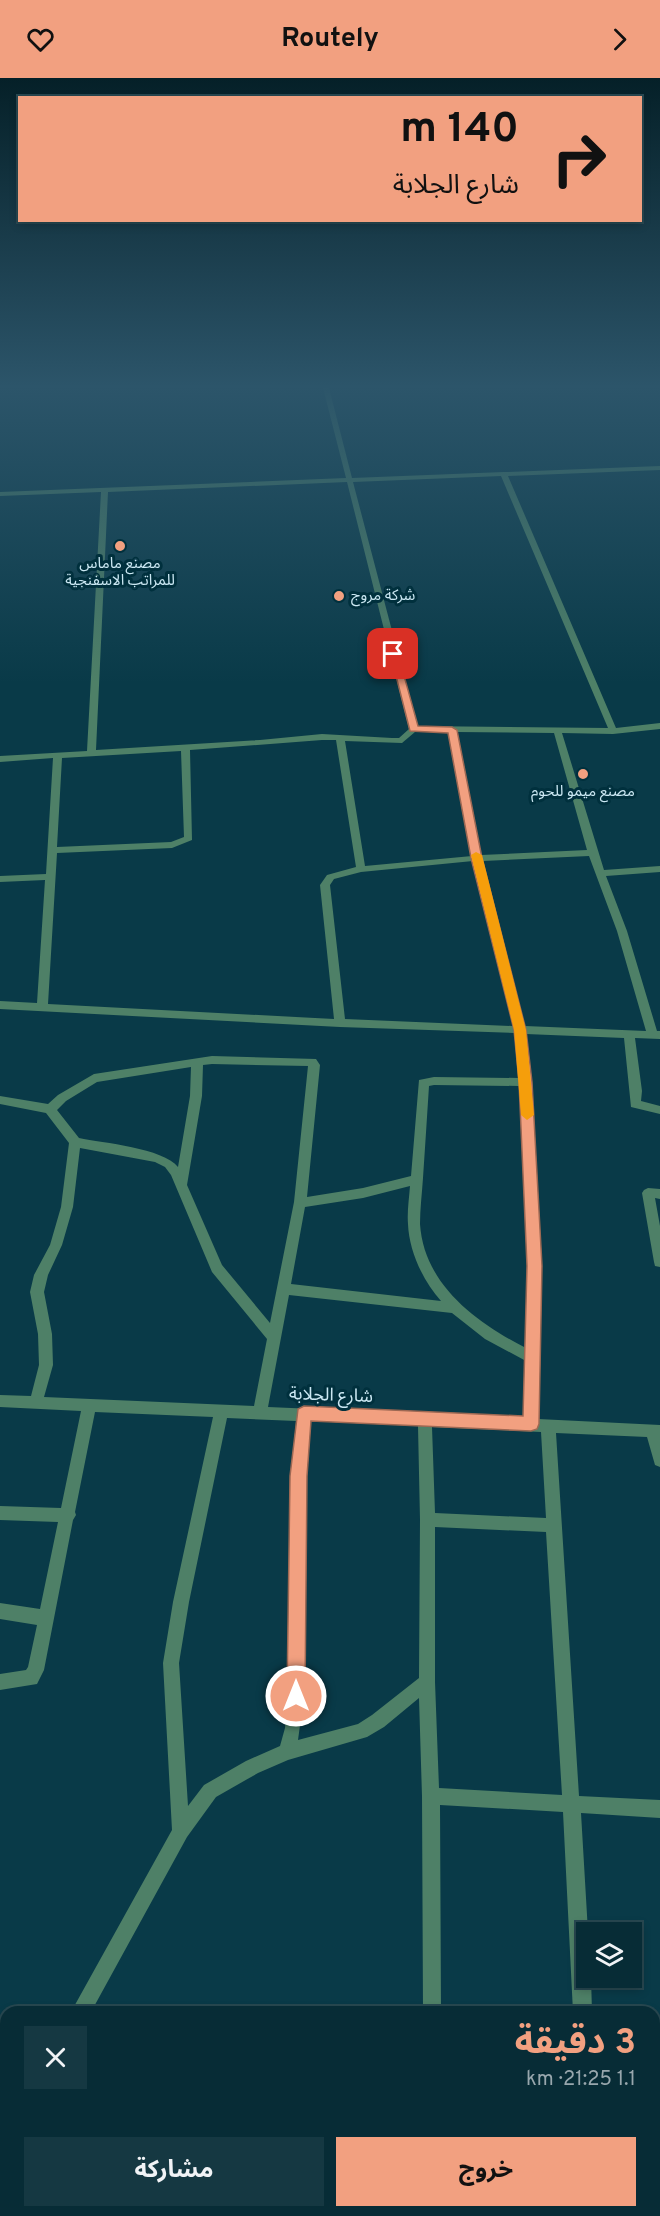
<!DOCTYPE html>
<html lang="ar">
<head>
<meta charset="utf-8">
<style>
  body { margin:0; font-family:Overpass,"Noto Sans Arabic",sans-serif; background:#153842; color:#f1f3f6; direction:rtl; height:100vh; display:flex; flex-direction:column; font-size:22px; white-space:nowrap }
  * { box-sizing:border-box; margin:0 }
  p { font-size:20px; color:#98a7ad }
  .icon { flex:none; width:33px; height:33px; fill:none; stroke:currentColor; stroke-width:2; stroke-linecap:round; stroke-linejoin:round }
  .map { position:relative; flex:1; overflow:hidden; direction:ltr }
  .side { position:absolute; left:0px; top:1928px; width:660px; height:212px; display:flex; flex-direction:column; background:#072c36; border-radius:18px 18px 0 0; box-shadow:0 3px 9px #0003,0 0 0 2px #284851; direction:rtl }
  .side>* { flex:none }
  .top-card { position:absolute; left:18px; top:18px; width:624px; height:126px; border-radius:0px; box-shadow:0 3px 9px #0003,0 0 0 2px #284851; direction:rtl; background:#f2a080; color:#111; overflow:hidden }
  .controls { position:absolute; left:576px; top:1844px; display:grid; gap:12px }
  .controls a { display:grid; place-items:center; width:66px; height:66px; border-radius:0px; background:#072c36; box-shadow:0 3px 9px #0003,0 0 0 2px #284851; font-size:30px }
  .pin { position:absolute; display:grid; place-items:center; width:51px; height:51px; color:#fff; margin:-26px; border-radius:12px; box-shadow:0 3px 9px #0006 }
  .me { position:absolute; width:66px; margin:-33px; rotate:0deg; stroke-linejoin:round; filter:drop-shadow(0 0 4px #0008) }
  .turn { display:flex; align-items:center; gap:21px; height:126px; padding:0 24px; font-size:27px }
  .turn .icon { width:78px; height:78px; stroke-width:2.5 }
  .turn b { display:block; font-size:42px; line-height:51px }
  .round { display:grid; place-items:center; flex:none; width:63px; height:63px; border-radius:0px; background:#153842 }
  .head { display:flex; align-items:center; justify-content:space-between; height:102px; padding:0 24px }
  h1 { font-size:36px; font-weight:700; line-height:45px; color:#f2a080 }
  .cta { display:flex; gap:12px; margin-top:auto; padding:12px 24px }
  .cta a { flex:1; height:69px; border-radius:0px; background:#f2a080; color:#111; font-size:24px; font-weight:700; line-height:69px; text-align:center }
  .cta a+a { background:#153842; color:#f1f3f6 }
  header { display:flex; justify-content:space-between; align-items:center; height:78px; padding:0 24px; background:#f2a080; color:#111; font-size:27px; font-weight:700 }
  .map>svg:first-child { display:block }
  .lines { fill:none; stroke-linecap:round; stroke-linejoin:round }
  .street { fill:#4e8067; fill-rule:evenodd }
  .route { fill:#f2a080; stroke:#9d6853; stroke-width:1.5 }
  .slow { fill:#f59e0b }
  .poi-dot { fill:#f2a080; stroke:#00303d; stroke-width:2 }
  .labels { text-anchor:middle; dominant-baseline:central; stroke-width:6; stroke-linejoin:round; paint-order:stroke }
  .far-poi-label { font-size:15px; fill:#cbe8f3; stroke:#00303d }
  .street-label { font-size:18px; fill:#cbe8f3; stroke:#00303d }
</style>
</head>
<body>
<header><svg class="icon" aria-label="forward" viewBox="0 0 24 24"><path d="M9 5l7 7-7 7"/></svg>Routely<svg class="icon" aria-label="heart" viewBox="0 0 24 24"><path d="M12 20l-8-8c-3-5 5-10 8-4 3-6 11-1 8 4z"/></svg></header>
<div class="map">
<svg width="660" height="2138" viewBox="0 0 660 2138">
  <rect width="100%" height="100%" fill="#093a48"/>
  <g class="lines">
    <path class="street" d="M 322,306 L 328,306 L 352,400 L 660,388 L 660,392 L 508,398 L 616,650 L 660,645 L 660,651 L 613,656 L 562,655 L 604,792 L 660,788 L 660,794 L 606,798 L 627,853 L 657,953 L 660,953 L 660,961 L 635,960 L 642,1013 L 641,1023 L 660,1028 L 660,1036 L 631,1029 L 624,960 L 526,956 L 531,1004 L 541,1188 L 538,1341 L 660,1347 L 660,1389 L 655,1387 L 647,1359 L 556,1355 L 579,1718 L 660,1722 L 660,1740 L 581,1735 L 588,1854 L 586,1854 L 586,1899 L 591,1899 L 592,1934 L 573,1934 L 563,1734 L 440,1727 L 441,1934 L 423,1934 L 422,1718 L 419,1620 L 384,1649 L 367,1659 L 288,1682 L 258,1695 L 216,1719 L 187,1759 L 91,1934 L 71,1934 L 172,1752 L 163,1585 L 173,1524 L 213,1339 L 95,1334 L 75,1434 L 76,1437 L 73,1442 L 44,1592 L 37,1606 L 0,1612 L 0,1596 L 26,1592 L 28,1589 L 37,1547 L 0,1541 L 0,1525 L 40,1531 L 58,1444 L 0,1442 L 0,1428 L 61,1430 L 81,1333 L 0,1329 L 0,1317 L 31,1318 L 39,1287 L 38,1256 L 30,1214 L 34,1197 L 50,1167 L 61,1129 L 69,1065 L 46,1035 L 0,1026 L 0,1018 L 48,1026 L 58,1017 L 94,996 L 212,978 L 316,981 L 320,987 L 307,1119 L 363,1110 L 411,1098 L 419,1002 L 434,999 L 519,1000 L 515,955 L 340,949 L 0,931 L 0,923 L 37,925 L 45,802 L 0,804 L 0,798 L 46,796 L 53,680 L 0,684 L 0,678 L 87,673 L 101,414 L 0,418 L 0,414 L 346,400 ZM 501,398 L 608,650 L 417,648 L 353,404 ZM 347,404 L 409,651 L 399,660 L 392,660 L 322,656 L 260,662 L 96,672 L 108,414 ZM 415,654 L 448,654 L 472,778 L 365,788 L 345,663 L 402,665 ZM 457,654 L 554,655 L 587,772 L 481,777 ZM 322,662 L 336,662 L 356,789 L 327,797 L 320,807 L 334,941 L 48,926 L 57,775 L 172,770 L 192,762 L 190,672 ZM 181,673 L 184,759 L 171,764 L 57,769 L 62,680 ZM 589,778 L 617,853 L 646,953 L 525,948 L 483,783 ZM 473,783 L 513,948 L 345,941 L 330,807 L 334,801 L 361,794 ZM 212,986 L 308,988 L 294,1124 L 270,1245 L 222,1187 L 187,1107 L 202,1018 L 203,987 ZM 191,989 L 190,1018 L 178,1089 C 163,1070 103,1065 79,1060 L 57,1032 L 66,1023 L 97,1004 ZM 434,1007 L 519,1008 L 529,1188 L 526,1270 C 477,1245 424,1207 420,1146 C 420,1131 422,1115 423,1100 C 425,1070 427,1039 429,1008 ZM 80,1070 L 155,1084 L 165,1089 L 171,1097 L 212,1194 L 267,1261 L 254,1328 L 44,1319 L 53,1287 L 52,1256 L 44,1214 L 48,1197 L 62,1167 L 73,1129 ZM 410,1108 C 409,1121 407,1134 408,1146 C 409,1173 423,1203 441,1223 L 291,1206 L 305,1129 L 363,1120 ZM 289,1217 L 452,1235 L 485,1261 L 526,1283 L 524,1340 L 268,1329 ZM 227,1340 L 296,1343 L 291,1398 L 288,1618 L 285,1650 L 280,1668 L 246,1683 L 204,1707 L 188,1728 L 179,1585 L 189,1524 ZM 310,1343 L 418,1348 L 420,1442 L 419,1600 L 372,1637 L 358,1646 L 298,1662 L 304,1618 L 305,1398 ZM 432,1349 L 541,1354 L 546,1440 L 435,1435 ZM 435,1449 L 546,1454 L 562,1717 L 439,1710 L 435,1604 Z
      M 648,1110 L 660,1111 L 660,1121 L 655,1120 L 660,1148 L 660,1189 L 655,1188 L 654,1184 L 642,1115 L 644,1112 Z
      M 0,2032 L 6,2032 L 6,2052 L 0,2052 Z
      M 654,2085 L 660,2085 L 660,2105 L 654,2105 Z
      M 411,2133 L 431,2133 L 430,2138 L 410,2138 Z"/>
  </g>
  <linearGradient id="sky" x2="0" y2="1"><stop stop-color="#052028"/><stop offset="0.51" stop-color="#2c556a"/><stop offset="1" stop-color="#2c556a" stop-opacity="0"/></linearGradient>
  <rect width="660" height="605" fill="url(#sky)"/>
  <path class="route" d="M 390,574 L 398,576 L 418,648 L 452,649 L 457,652 L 482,780 L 526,952 L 532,1004 L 542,1188 L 539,1346 L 537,1351 L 531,1353 L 311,1343 L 307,1398 L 305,1618 L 303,1625 L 296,1627 L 289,1625 L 287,1618 L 290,1398 L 298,1331 L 304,1328 L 523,1338 L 527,1188 L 519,1004 L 514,952 L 471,780 L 448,655 L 410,653 Z"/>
  <path class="slow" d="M 476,774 L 482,777 L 526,952 L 534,1037 L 527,1042 L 521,1037 L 514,952 L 471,777 Z"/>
  <g class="poi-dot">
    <circle cx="120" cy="468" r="6"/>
    <circle cx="339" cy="518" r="6"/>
    <circle cx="583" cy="696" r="6"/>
  </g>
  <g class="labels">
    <g class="far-poi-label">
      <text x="120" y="486">مصنع ماماس<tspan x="120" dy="17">للمراتب الاسفنجية</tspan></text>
      <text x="351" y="518" text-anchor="start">شركة مروج</text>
      <text x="583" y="714">مصنع ميمو للحوم</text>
    </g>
    <g class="street-label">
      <text transform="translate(331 1318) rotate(2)">شارع الجلابة</text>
    </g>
  </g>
</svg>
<div class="controls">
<a><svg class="icon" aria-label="layers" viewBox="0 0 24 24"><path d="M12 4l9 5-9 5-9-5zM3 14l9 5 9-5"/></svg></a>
</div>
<div class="pin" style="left:393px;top:576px;background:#d93025"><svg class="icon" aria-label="arrive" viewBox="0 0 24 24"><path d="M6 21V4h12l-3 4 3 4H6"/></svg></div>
<svg class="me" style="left:296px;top:1618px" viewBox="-20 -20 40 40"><circle r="17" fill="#f2a080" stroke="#fff" stroke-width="3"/><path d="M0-11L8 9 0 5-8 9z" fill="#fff"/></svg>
<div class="top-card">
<div class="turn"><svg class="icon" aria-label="right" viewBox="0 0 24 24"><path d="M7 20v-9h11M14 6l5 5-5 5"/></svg><div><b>140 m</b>شارع الجلابة</div></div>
</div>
<section class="side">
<div class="head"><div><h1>3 دقيقة</h1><p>1.1 km · 21:25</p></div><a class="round"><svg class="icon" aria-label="close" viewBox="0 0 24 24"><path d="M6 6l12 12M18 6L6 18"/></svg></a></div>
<div class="cta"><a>خروج</a><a>مشاركة</a></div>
</section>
</div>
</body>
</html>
